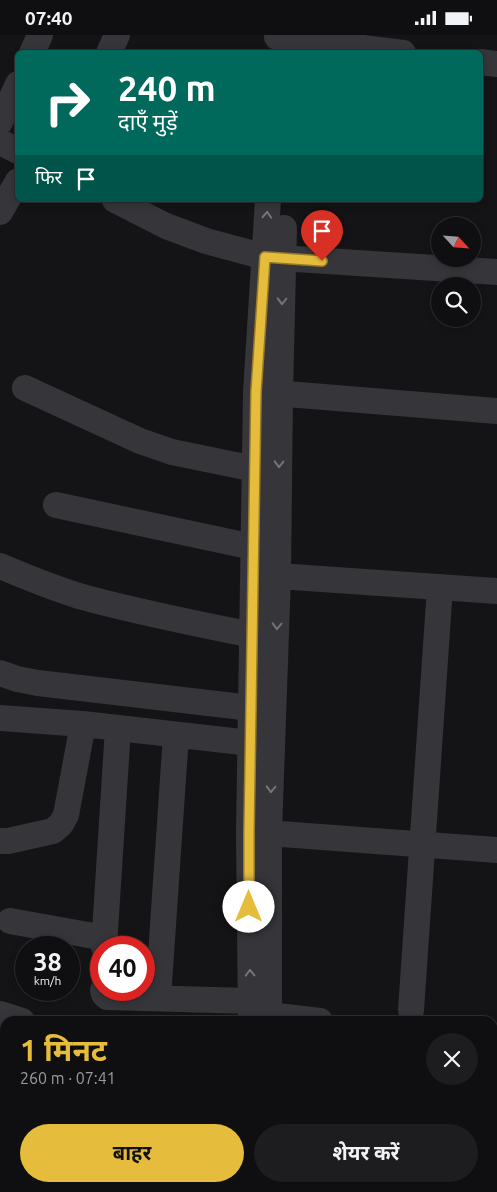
<!DOCTYPE html>
<html lang="hi">
<head>
<meta charset="utf-8">
<style>
  body { margin:0; font-family:Ubuntu,"Noto Sans Devanagari",sans-serif; background:#1d1c1e; color:#f1f3f6; height:100vh; display:flex; flex-direction:column; font-size:19px; white-space:nowrap }
  * { box-sizing:border-box; margin:0 }
  p { font-size:16px; color:#9b9c9f }
  .icon { flex:none; width:28px; height:28px; fill:none; stroke:currentColor; stroke-width:2; stroke-linecap:round; stroke-linejoin:round }
  .map { position:relative; flex:1; overflow:hidden }
  .drawer { position:absolute; left:0px; top:981px; width:498px; height:176px; display:flex; flex-direction:column; background:#0f0e10; border-radius:15px 15px 0 0; box-shadow:0 2px 8px #0003,0 0 0 1px #2f2e30 }
  .drawer>* { flex:none }
  .top-card { position:absolute; left:15px; top:15px; width:468px; height:152px; border-radius:8px; box-shadow:0 2px 8px #0003,0 0 0 1px #2f2e30; background:#00695c; color:#fff; overflow:hidden }
  .needle { width:32px; rotate:116deg }
  .controls { position:absolute; left:431px; top:182px; display:grid; gap:10px }
  .controls a { display:grid; place-items:center; width:50px; height:50px; border-radius:50%; background:#0f0e10; box-shadow:0 2px 8px #0003,0 0 0 1px #2f2e30; font-size:25px }
  .speed { position:absolute; left:15px; top:901px; display:flex; gap:10px; font-size:25px; font-weight:700; text-align:center }
  .speed>* { display:grid; place-content:center; width:65px; height:65px; border-radius:50%; background:#0f0e10; box-shadow:0 2px 8px #0003,0 0 0 1px #2f2e30; line-height:1 }
  .speed small { font-size:12px; font-weight:400 }
  .speed .limit { border:8px solid #d22; background:#fff; color:#111 }
  .pin { position:absolute; display:grid; place-items:center; width:42px; height:42px; color:#fff; margin:-51px -21px; border-radius:50% 50% 50% 0; rotate:-45deg; box-shadow:0 0 5px #0007 }
  .pin .icon { rotate:45deg }
  .me { position:absolute; width:55px; margin:-28px; rotate:0deg; stroke-linejoin:round; filter:drop-shadow(0 0 4px #0008) }
  .turn { display:flex; align-items:center; gap:18px; height:105px; padding:0 20px; font-size:22px }
  .turn .icon { width:65px; height:65px; stroke-width:2.5 }
  .turn b { display:block; font-size:35px; line-height:42px }
  .then { display:flex; align-items:center; height:48px; padding:0 20px; background:#0003; gap:10px; font-size:19px }
  .round { display:grid; place-items:center; flex:none; width:52px; height:52px; border-radius:26px; background:#1d1c1e }
  .summary { display:flex; align-items:center; justify-content:space-between; height:85px; padding:0 20px }
  h1 { font-size:30px; font-weight:700; line-height:38px; color:#e5bc3c }
  .button { display:flex; gap:10px; margin-top:auto; padding:10px 20px }
  .button a { flex:1; height:58px; border-radius:30px; background:#e5bc3c; color:#111; font-size:20px; font-weight:700; line-height:58px; text-align:center }
  .button a+a { background:#1d1c1e; color:#f1f3f6 }
  .status { display:flex; justify-content:space-between; align-items:center; height:35px; padding:0 25px; background:#0f0e10; direction:ltr }
  .status svg { height:14px; fill:currentColor }
  .map>svg:first-child { display:block }
  .lines { fill:none; stroke-linecap:round; stroke-linejoin:round }
  .minor { stroke:#35353a; stroke-width:26 }
  .oneway { stroke:#73757d }
  .route-casing { stroke:#957a27; stroke-width:12 }
  .route { stroke:#e5bc3c; stroke-width:9 }
</style>
</head>
<body>
<div class="status"><b>07:40</b><svg viewBox="0 0 49 12"><path d="M0 12V9h3v3zM5 12V6h3v6zM10 12V3h3v9zM15 12V0h3v12zM26 1h20v11H26zM47 4h2v5h-2z"/></svg></div>
<div class="map">
<svg width="497" height="1157" viewBox="0 0 497 1157">
  <rect width="100%" height="100%" fill="#141315"/>
  <g class="lines">
    <path class="minor" d="M 277,2 L 403,18
      M 32,18 L 40,0
      M 109,18 L 117,0
      M 480,27 L 497,29
      M 0,87 L 18,49
      M 0,107 L 18,116
      M 115,165 L 166,191 L 206,206 L 265,222 L 497,237
      M 0,177 L 18,146
      M 25,353 L 140,406 L 172,417 L 255,434
      M 262,357 L 497,376
      M 56,470 L 253,512
      M 0,531 C 26,542 53,553 79,561 C 136,577 194,588 252,600
      M 278,541 L 497,556
      M 0,638 L 17,644 L 38,648 L 251,673
      M 0,683 L 83,689 L 268,710
      M 253,797 L 497,815
      M 0,806 L 8,806 L 53,796 L 61,789 L 66,780 L 83,689
      M 10,886 L 105,903
      M 104,912 L 118,693
      M 103,955 L 104,959 L 107,962 L 250,966
      M 158,963 L 176,700
      M 411,975 L 440,552
      M 0,979 L 22,986
      M 269,980 L 320,986
      M 251,986 L 249,797 L 256,357 L 268,165
      M 269,986 L 269,798 L 278,541 L 280,359 L 284,193
      M 492,1057 L 497,1059
      M 406,1152 L 419,1157
      M 256,1157 L 256,1152"/>
  </g>
  <defs><path id="oneway-chevron" d="M-2-3.5L2.5 0L-2 3.5" fill="none" stroke-width="1.6" stroke-linecap="round" stroke-linejoin="round" transform="scale(1.25)"/></defs>
  <g class="oneway">
    <use href="#oneway-chevron" transform="translate(267 180) rotate(-87)"/>
    <use href="#oneway-chevron" transform="translate(282 266) rotate(91)"/>
    <use href="#oneway-chevron" transform="translate(279 429) rotate(91)"/>
    <use href="#oneway-chevron" transform="translate(277 591) rotate(92)"/>
    <use href="#oneway-chevron" transform="translate(271 754) rotate(92)"/>
    <use href="#oneway-chevron" transform="translate(250 938) rotate(-91)"/>
  </g>
  <g class="lines">
    <defs>
      <path id="route" d="M 249,872 L 249,797 L 256,357 L 265,222 L 322,226"/>
    </defs>
    <use href="#route" class="route-casing"/>
    <use href="#route" class="route"/>
  </g>
</svg>
<div class="controls">
<a><svg class="needle" viewBox="-14 -14 28 28"><path d="M0-13l5 13h-10z" fill="#e53935"/><path d="M0 13l5-13h-10z" fill="#9b9c9f"/></svg></a>
<a><svg class="icon" aria-label="search" viewBox="0 0 24 24"><circle cx="10" cy="10" r="6"/><path d="M15 15l6 6"/></svg></a>
</div>
<div class="speed"><div>38<small>km/h</small></div><div class="limit">40</div></div>
<div class="pin" style="left:322px;top:226px;background:#d93025"><svg class="icon" aria-label="arrive" viewBox="0 0 24 24"><path d="M6 21V4h12l-3 4 3 4H6"/></svg></div>
<svg class="me" style="left:249px;top:872px" viewBox="-20 -20 40 40"><circle r="19" fill="#fff"/><path d="M0-13L10 11 0 6-10 11z" fill="#e5bc3c"/></svg>
<div class="top-card">
<div class="turn"><svg class="icon" aria-label="right" viewBox="0 0 24 24"><path d="M7 20v-9h11M14 6l5 5-5 5"/></svg><div><b>240 m</b>दाएँ मुड़ें</div></div>
<div class="then">फिर<svg class="icon" aria-label="arrive" viewBox="0 0 24 24"><path d="M6 21V4h12l-3 4 3 4H6"/></svg></div>
</div>
<section class="drawer">
<div class="summary"><div><h1>1 मिनट</h1><p>260 m · 07:41</p></div><a class="round"><svg class="icon" aria-label="close" viewBox="0 0 24 24"><path d="M6 6l12 12M18 6L6 18"/></svg></a></div>
<div class="button"><a>बाहर</a><a>शेयर करें</a></div>
</section>
</div>
</body>
</html>
